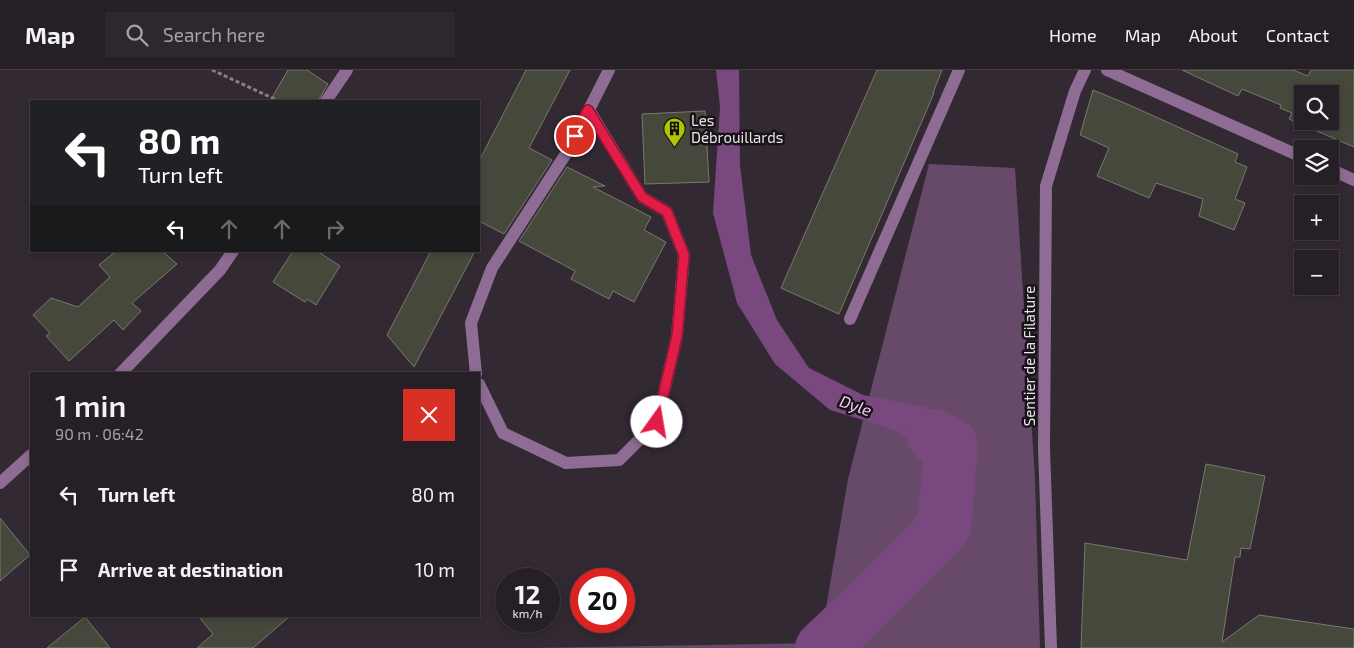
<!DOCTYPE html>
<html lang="en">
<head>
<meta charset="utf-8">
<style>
  body { margin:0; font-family:"Exo 2",sans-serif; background:#2e272e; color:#f1f3f6; height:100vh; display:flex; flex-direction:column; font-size:19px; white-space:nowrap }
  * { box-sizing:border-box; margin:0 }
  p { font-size:16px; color:#a4a2a7 }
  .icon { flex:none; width:28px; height:28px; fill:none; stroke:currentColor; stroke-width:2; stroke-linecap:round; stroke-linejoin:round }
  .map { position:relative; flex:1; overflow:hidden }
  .drawer { position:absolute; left:30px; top:302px; width:450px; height:245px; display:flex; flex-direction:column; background:#261f26; border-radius:0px; box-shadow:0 2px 8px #0003,0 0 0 1px #423d43 }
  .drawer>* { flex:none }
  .top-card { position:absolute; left:30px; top:30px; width:450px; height:152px; border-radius:0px; box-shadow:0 2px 8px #0003,0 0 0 1px #423d43; background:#202124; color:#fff; overflow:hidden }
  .tools { position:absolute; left:1294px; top:15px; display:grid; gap:10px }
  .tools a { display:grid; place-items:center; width:45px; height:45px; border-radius:0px; background:#261f26; box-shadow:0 2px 8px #0003,0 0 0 1px #423d43; font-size:25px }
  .speed { position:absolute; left:495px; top:498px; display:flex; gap:10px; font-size:25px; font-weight:700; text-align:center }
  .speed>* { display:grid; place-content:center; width:65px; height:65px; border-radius:50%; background:#261f26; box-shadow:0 2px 8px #0003,0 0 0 1px #423d43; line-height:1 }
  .speed small { font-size:12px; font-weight:400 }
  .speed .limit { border:8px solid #d22; background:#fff; color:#111 }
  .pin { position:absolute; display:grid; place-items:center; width:42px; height:42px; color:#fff; margin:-21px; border:2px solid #fff; border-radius:50%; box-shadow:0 1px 5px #0007 }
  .me { position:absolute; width:55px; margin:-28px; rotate:13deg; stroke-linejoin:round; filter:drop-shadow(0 0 4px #0008) }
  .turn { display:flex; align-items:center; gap:18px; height:105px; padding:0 25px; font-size:22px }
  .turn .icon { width:65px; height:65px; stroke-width:2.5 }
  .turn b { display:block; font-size:35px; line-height:42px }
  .lanes { display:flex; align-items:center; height:48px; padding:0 25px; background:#0003; justify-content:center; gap:25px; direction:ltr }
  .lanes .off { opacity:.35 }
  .round { display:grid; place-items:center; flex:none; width:52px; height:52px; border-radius:0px; background:#2e272e }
  .summary { display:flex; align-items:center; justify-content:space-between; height:85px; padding:0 25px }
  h1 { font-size:30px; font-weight:600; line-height:38px }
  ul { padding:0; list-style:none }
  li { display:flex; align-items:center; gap:15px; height:75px; padding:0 25px }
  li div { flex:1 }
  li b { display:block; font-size:19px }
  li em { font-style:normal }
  header { display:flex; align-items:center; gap:30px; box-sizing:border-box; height:70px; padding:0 25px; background:#261f26; border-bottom:1px solid #423d43 }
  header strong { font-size:24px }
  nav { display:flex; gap:28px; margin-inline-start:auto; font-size:18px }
  .search { width:350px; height:45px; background:#2e272e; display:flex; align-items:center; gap:12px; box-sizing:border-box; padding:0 18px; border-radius:0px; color:#a4a2a7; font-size:19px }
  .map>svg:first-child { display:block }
  .green { fill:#674a6a }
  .water { fill:#79487e }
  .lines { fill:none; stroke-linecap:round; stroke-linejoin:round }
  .river { stroke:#79487e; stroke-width:54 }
  .building { fill:#45483b; stroke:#777a6c; fill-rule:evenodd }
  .path { stroke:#877f88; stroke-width:3; stroke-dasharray:4 2.5; stroke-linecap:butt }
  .minor { stroke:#8f6c93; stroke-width:12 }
  .route-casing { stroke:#92132f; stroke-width:12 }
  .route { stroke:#e11d48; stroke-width:9 }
  .labels { text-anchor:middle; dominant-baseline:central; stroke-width:5; stroke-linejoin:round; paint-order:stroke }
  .poi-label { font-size:15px; fill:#e9e3e9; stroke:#171318; text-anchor:start }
  .street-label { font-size:15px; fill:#e9e3e9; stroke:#171318 }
  .water-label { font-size:16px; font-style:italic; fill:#f8cdfc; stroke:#171318 }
</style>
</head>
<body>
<header>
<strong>Map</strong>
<div class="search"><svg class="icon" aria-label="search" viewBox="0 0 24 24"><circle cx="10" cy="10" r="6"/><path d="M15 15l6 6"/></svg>Search here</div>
<nav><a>Home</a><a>Map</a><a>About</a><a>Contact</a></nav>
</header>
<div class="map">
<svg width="1354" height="578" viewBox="0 0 1354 578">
  <rect width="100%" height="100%" fill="#322933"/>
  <path class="green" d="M 929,94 L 1015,98 L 1035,408 L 1040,578 L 533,578 L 820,573 L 848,409 Z"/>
  <path class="water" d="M 716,0 L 739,0 L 740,95 L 751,185 L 777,250 L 809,298 L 863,325 L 926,337 L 970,370 L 976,423 L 938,433 L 942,418 L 940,391 L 919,371 L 883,356 L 830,340 L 775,294 L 737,233 L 713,143 L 720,37 Z"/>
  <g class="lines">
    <path class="river" d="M 822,578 L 856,546 L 944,457 L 951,375 L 934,366"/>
  </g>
  <path class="building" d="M 288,0 L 307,0 L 328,14 L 318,31 L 270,31 Z
    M 526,0 L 570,0 L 529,78 L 552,90 L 504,164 L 479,151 L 479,91 Z
    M 877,0 L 942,0 L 933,23 L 934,23 L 839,244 L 781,218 Z
    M 1182,0 L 1293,0 L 1308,6 L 1311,0 L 1354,0 L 1354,77 L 1289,49 L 1292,43 L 1280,38 L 1281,35 L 1242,19 L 1238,26 ZM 1302,24 L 1330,24 L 1330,51 L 1302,51 Z
    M 1093,20 L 1127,34 L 1238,84 L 1235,92 L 1247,97 L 1235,129 L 1245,133 L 1234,160 L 1199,146 L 1203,129 L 1156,113 L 1149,128 L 1097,106 L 1109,78 L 1080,65 Z
    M 705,41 L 709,112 L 645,114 L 642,44 Z
    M 567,97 L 605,116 L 593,117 L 651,147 L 644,160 L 666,172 L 634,232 L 613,221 L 609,229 L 571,209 L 575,201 L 519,171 Z
    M 116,181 L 162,181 L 177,194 L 132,233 L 141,241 L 123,260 L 114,250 L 69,291 L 46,266 L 50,263 L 33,245 L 51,228 L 78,237 L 110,207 L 99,195 Z
    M 293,181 L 317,181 L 340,196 L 316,235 L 307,229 L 305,232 L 273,212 Z
    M 431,181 L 475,181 L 414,297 L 387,265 Z
    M 1206,394 L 1265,406 L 1250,479 L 1241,478 L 1240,487 L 1235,487 L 1222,572 L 1259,545 L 1354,559 L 1354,578 L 1081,578 L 1085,473 L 1187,490 Z
    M 0,448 L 30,485 L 0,511 Z
    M 198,546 L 290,546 L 253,578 L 197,578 L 213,564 Z
    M 85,547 L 110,578 L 47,578 Z"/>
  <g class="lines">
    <path class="path" d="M 212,0 L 279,31"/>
    <path class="minor" d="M 1107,0 L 1302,87
      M 326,31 L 347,0
      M 1330,99 L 1354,110
      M 850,249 L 959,0
      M 120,304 L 220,200 L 233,181
      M 476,304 L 471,253 L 492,198 L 569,79 L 609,0
      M 479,314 L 503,363 L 566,393 L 619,390 L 657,352 L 677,266 L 684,185 L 667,142 L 642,127 L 589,40
      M 0,413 L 31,385
      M 1051,578 L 1044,378 L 1046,116 L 1075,21 L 1085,0"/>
  </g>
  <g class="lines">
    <defs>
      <path id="route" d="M 575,66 L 588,40 L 642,127 L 667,142 L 684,185 L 677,266 L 657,352"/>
    </defs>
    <use href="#route" class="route-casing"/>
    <use href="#route" class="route"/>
  </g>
  <defs>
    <symbol id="building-pin" viewBox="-11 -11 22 30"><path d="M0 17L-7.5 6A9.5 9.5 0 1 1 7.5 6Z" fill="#b0c500" stroke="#171318"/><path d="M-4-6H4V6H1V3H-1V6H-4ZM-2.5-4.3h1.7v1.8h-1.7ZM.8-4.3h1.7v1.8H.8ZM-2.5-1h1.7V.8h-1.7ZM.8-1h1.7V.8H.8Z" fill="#111"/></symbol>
  </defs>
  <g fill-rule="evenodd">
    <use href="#building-pin" x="662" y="46" width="25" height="34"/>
  </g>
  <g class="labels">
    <g class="poi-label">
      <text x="691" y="50">Les<tspan x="691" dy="17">Débrouillards</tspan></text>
    </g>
    <g class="street-label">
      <text transform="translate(1029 286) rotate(-90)">Sentier de la Filature</text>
    </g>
    <g class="water-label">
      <text transform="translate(856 335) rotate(19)">Dyle</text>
    </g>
  </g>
</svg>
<div class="tools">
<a><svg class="icon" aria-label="search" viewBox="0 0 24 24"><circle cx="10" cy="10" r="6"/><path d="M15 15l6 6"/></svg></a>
<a><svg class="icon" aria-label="layers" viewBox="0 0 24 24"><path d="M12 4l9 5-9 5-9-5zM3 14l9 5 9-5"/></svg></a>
<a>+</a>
<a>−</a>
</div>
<div class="speed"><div>12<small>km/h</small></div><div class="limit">20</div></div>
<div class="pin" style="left:575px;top:66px;background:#d93025"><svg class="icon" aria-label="arrive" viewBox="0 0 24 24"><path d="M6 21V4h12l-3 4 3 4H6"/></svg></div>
<svg class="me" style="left:657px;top:352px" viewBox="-20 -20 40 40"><circle r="19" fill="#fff"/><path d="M0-13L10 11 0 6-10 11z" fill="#e11d48"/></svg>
<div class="top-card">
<div class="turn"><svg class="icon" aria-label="left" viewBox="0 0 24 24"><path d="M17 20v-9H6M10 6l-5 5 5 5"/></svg><div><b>80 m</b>Turn left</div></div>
<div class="lanes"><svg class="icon" aria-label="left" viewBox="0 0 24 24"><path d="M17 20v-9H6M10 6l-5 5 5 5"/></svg><svg class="icon off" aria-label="ahead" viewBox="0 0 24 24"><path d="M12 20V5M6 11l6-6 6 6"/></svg><svg class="icon off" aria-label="ahead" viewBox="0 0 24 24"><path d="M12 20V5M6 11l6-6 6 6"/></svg><svg class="icon off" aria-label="right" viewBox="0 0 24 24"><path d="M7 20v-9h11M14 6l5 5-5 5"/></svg></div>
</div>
<section class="drawer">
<div class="summary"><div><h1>1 min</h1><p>90 m · 06:42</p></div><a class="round" style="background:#d93025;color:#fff"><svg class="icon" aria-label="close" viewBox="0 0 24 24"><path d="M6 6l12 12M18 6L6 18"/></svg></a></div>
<ul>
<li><svg class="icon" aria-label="left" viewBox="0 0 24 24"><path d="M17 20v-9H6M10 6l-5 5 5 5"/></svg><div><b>Turn left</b></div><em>80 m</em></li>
<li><svg class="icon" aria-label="arrive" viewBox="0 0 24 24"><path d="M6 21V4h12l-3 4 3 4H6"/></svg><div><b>Arrive at destination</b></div><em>10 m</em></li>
</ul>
</section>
</div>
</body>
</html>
